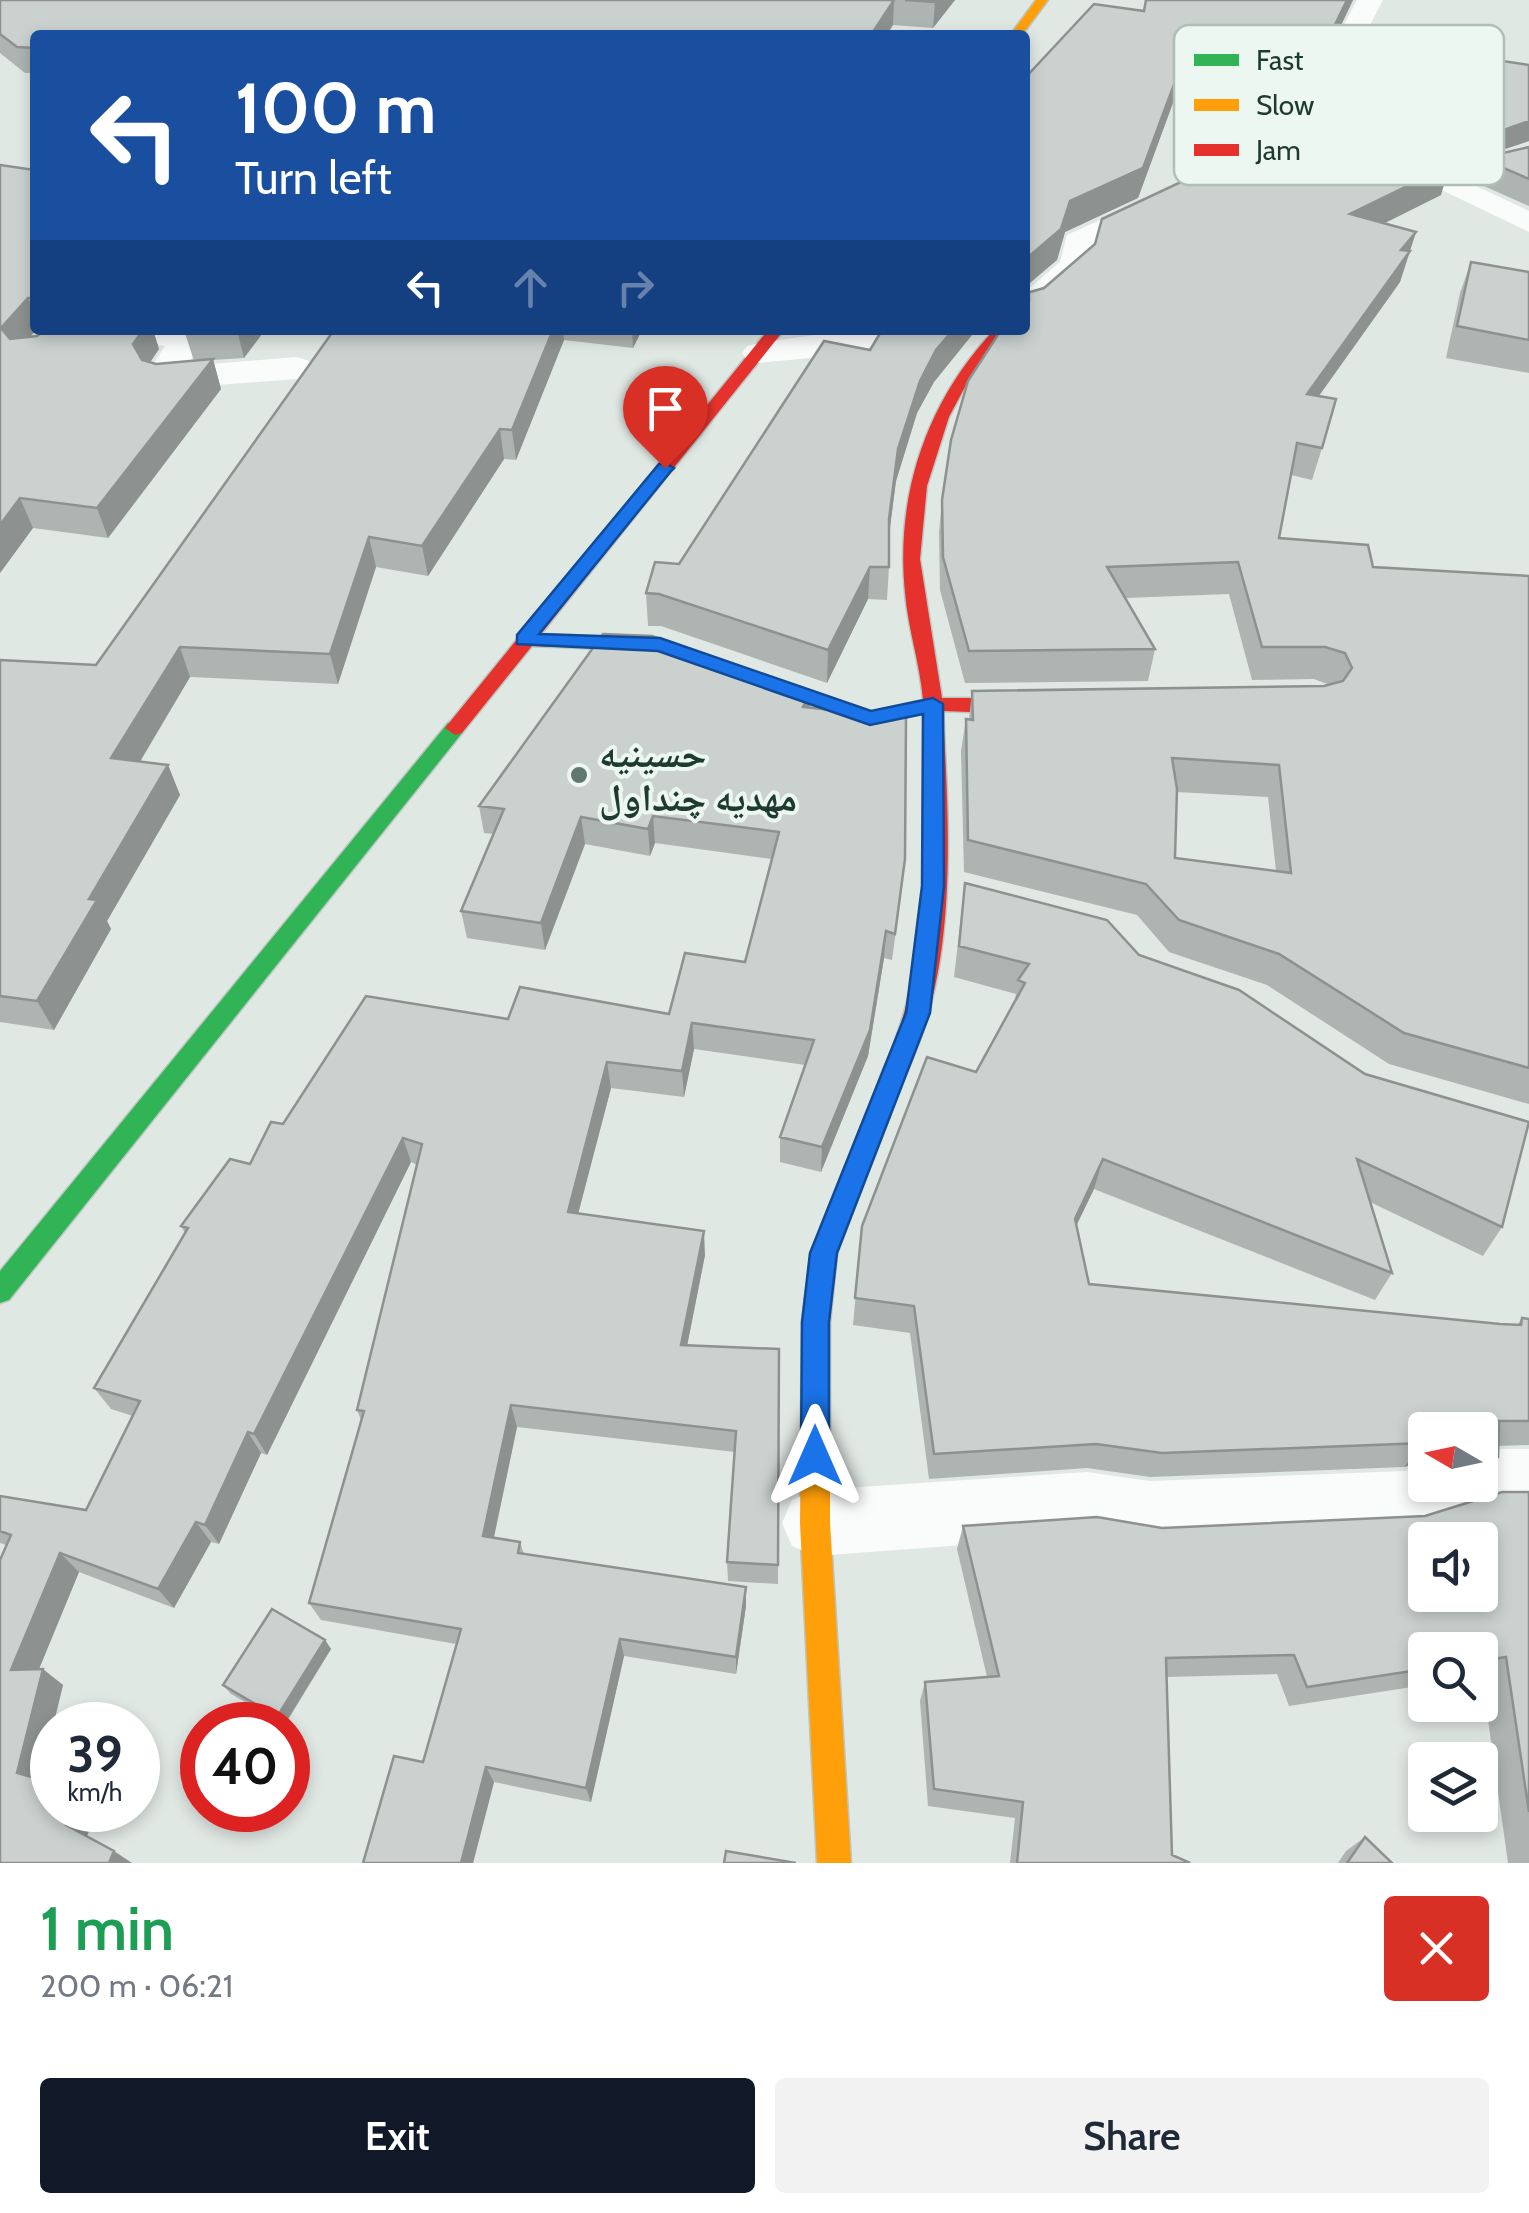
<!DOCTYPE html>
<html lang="en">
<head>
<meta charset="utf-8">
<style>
  body { margin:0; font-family:Cabin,"Noto Naskh Arabic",sans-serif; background:#f2f2f3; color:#1f2937; height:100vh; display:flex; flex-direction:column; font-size:38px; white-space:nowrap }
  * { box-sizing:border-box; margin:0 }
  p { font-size:32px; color:#747a83 }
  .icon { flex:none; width:55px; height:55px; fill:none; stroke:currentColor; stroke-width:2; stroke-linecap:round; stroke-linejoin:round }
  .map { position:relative; height:1863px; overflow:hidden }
  .sheet { display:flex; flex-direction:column; background:#fff; flex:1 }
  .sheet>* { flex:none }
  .hud { position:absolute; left:30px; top:30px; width:1000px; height:305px; border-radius:10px; box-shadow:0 5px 15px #0003; background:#1a4fa0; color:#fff; overflow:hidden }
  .needle { width:65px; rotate:279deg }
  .fabs { position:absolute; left:1408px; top:1412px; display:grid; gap:20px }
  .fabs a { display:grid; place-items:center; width:90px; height:90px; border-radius:10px; background:#fff; box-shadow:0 5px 15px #0003; font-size:50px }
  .speed { position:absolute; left:30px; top:1702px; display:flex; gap:20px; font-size:50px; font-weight:700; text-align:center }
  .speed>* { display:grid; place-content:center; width:130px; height:130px; border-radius:50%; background:#fff; box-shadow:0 5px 15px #0003; line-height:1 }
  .speed small { font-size:25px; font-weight:400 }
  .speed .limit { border:15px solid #d22; background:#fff; color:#111 }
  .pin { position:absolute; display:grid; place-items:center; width:85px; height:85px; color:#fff; margin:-102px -42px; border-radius:50% 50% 50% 0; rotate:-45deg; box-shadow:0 0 10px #0007 }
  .pin .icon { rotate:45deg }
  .me { position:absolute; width:110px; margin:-55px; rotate:0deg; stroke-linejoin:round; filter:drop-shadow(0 0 8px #0008) }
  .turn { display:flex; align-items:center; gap:35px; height:210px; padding:0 40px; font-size:45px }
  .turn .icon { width:130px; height:130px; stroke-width:2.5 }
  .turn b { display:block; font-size:70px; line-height:85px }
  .lanes { display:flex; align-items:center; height:95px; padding:0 40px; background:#0003; justify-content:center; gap:50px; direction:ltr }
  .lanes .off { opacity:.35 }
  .round { display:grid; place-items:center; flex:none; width:105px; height:105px; border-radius:10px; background:#f2f2f3 }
  .overview { display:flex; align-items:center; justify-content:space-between; height:170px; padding:0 40px }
  h1 { font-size:60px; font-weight:600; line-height:75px; color:#1e9e55 }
  .cta { display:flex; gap:20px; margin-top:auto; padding:20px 40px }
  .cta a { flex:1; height:115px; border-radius:10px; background:#111827; color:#fff; font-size:40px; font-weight:600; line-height:115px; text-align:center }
  .cta a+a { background:#f2f2f3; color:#1f2937 }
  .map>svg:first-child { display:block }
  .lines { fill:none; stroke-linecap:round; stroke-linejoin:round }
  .fast-casing { stroke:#bcc7c2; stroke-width:3 }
  .slow-casing { stroke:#bcc7c2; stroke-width:3 }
  .jam-casing { stroke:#bcc7c2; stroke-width:3 }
  .street { fill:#fafcfb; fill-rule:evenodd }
  .fast { fill:#30b455; fill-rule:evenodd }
  .slow { fill:#ff9f0a; fill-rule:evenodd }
  .jam { fill:#e5322d; fill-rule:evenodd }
  .wall { fill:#aeb4b1; fill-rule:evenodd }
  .shaded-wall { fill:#8d9290 }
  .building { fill:#cad1ce; stroke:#8d9290; stroke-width:2.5; fill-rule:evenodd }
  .route { fill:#1a73e8; stroke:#114b97; stroke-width:2.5 }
  .poi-dot { fill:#617870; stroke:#edf7f1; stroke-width:4 }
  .labels { text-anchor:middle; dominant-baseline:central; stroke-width:8; stroke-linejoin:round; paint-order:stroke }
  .poi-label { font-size:38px; font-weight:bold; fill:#1d3b31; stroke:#edf7f1; text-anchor:start }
  .key { fill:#edf7f1; stroke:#afbfb7; stroke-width:2.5 }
  .key-label { font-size:28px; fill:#1d3b31 }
</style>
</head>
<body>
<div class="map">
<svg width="1529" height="1863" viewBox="0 0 1529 1863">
  <rect width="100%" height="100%" fill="#e0e8e4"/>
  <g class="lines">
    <defs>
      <path id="fast" d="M 455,721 L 465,728 L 462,733 L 9,1300 L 0,1303 L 0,1271 L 448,723 Z"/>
      <path id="slow" d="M 1036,0 L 1048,0 L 1022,35 L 1010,35 Z
        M 896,1058 L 905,1061 L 908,1068 L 837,1253 L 830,1322 L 830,1523 L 851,1863 L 817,1863 L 800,1523 L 802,1322 L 811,1253 L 884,1068 L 887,1061 Z"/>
      <path id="jam" d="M 768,330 L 784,330 L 541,634 L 660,639 L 871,712 L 923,700 C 920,664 908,629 905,593 C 895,494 927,401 994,330 L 1011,330 L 966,385 L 949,417 L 927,486 L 920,559 L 942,698 L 970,698 L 980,705 L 970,712 L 943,711 C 949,829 959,967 905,1075 L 896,1078 L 887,1075 L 884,1068 C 933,960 928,830 923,713 L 870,726 L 658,651 L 532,646 L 462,733 L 455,735 L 445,728 Z"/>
    </defs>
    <use href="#fast" class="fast-casing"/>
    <use href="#slow" class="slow-casing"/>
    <use href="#jam" class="jam-casing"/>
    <path class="street" d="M 1357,0 L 1383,0 L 1359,46 L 1334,113 L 1282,157 L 1262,157 L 1257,151 L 1262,145 L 1307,109 L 1333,46 Z
      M 1385,143 L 1529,211 L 1529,232 L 1375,158 L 1370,152 L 1375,146 Z
      M 1158,194 L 1169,196 L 1173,203 L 1169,210 L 1094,247 L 1092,265 L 1088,272 L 1037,316 L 1025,319 L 1025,292 L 1060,262 L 1067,235 Z
      M 104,330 L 199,331 L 204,338 L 187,366 L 297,357 L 309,361 L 315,368 L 309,375 L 297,379 L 165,389 L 152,386 L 146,375 L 165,346 L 109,337 Z
      M 850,330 L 905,330 C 888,355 791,359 759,363 L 747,360 L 742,353 L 747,346 L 759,343 Z
      M 1480,1449 L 1529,1449 L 1529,1513 L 1479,1512 L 1405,1535 L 1150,1547 L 1087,1536 L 815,1556 L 792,1546 L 782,1523 L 792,1500 L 815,1490 L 1087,1472 L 1150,1481 L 1405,1471 L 1425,1465 L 1425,1485 L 1480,1485 Z"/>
    <use href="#fast" class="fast"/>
    <use href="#slow" class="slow"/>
    <use href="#jam" class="jam"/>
  </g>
  <path class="wall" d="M 0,0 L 955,0 L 933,28 L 893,25 L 35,35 L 35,73 L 25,73 L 0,53 Z
    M 1146,0 L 1353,0 L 1308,95 L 1181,81 L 1138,198 L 1065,232 L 1057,260 L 1025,287 L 1030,292 L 1044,288 L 1349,118 L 1354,99 L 1529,65 L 1529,141 L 1493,153 L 1428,146 L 1420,151 L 1441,195 L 1384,223 L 1416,232 L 1400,282 L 1319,396 L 1322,448 L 1312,480 L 1291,475 L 1279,538 L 1373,567 L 1529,576 L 1529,1104 L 1389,1064 L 1267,985 L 1169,952 L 1137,915 L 964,872 L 961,751 L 966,719 L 969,719 L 972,691 L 1324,686 L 1330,685 L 1314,679 L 1252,680 L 1229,594 L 1126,598 L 1155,649 L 1148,681 L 965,683 L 940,590 L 939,532 L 942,500 L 1025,330 L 1025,78 L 1144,11 ZM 1177,792 L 1268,797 L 1276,871 L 1175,858 Z
    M 1529,147 L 1529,206 L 1484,186 L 1494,155 Z
    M 0,165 L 35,170 L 36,330 L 30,337 L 37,336 L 44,330 L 153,330 L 159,349 L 150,362 L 156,364 L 194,361 L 185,333 L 187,330 L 265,330 L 244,358 L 213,360 L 221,389 L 108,538 L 33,528 L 0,573 Z
    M 1471,262 L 1529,272 L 1529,373 L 1446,358 L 1460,293 Z
    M 323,330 L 642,330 L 633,348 L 564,340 L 516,460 L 504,459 L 428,576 L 376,567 L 338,684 L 190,677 L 140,762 L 168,765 L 180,795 L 107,921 L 111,929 L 54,1030 L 0,1022 L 0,660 L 96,665 L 330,335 Z
    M 882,330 L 976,330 L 934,382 L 917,413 L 896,481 L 889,533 L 889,567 L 887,600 L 868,599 L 827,683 L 661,626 L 648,626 L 646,593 L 679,564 L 870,350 Z
    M 810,707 L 902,886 L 892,960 L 884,958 L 868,1056 L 821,1172 L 780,1162 L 780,1137 L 805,1065 L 694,1049 L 684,1097 L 611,1088 L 578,1214 L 705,1255 L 687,1345 L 779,1349 L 778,1584 L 728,1581 L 727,1562 L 735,1452 L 517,1427 L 494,1538 L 520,1542 L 524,1554 L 746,1587 L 746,1606 L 736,1674 L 624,1656 L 591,1802 L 494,1782 L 473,1863 L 363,1863 L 423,1762 L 456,1644 L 321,1620 L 309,1603 L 361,1420 L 357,1410 L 417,1165 L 411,1162 L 267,1455 L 261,1453 L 219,1544 L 211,1542 L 174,1608 L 79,1572 L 39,1669 L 63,1685 L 40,1779 L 0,1863 L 6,1545 L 0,1543 L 0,1496 L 86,1510 L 133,1416 L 111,1409 L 94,1388 L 185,1233 L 181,1226 L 250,1164 L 283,1124 L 508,1019 L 669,1014 L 745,962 L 772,859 L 655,843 L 650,856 L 585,844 L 545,950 L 467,938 L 461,911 L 494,834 L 484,833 L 479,806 Z
    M 965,883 L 1139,955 L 1502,1227 L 1483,1256 L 1370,1202 L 1392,1273 L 1375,1300 L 1094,1189 L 1076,1226 L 1089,1284 L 1500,1324 L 1517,1325 L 1522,1318 L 1529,1319 L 1529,1445 L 1498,1446 L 1498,1457 L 1480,1477 L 1480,1430 L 1425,1430 L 1425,1462 L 1404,1467 L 1150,1477 L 1087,1468 L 929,1479 L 910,1333 L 853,1325 L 862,1226 L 976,1072 L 1014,1004 L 1016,994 L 954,977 Z
    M 1529,1492 L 1529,1863 L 1508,1863 L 1482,1677 L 1480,1677 L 1480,1650 L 1425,1650 L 1425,1685 L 1289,1706 L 1277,1674 L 1167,1677 L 1172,1855 L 1190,1863 L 1010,1863 L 1015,1818 L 928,1806 L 920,1701 L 925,1682 L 987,1677 L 957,1549 L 963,1526 L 1162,1528 L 1425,1516 Z
    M 325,1640 L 331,1649 L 285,1725 L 231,1694 L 223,1685 Z
    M 1365,1837 L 1392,1863 L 1338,1863 L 1346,1851 Z"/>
  <path class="shaded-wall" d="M 894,0 L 893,25 L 887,35 L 871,35 Z
    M 937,0 L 955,0 L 933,28 L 935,2 Z
    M 1347,0 L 1353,0 L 1308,95 L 1315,66 Z
    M 1186,52 L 1181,81 L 1138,198 L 1065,232 L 1057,260 L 1025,287 L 1027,258 Z
    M 1529,121 L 1529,141 L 1493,153 L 1501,131 Z
    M 1435,124 L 1428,146 L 1415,153 L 1422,130 Z
    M 1450,165 L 1441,195 L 1341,245 L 1350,214 Z
    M 1416,232 L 1400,282 L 1298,425 L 1307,394 L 1401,250 Z
    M 28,298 L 35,315 L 36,330 L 12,357 L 1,328 Z
    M 143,330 L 153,330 L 159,349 L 143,373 L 133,344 Z
    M 237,330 L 265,330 L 244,358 Z
    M 553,330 L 563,330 L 564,340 L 516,460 L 512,430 Z
    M 632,330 L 642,330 L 633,348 Z
    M 953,330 L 976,330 L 934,382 L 917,413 L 896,481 L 887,551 L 889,519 L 898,449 L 920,381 L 936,350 Z
    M 213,359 L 221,389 L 108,538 L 97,508 Z
    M 500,429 L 504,459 L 428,576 L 422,546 Z
    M 20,498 L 33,528 L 0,573 L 0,525 Z
    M 369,537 L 376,567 L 338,684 L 330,654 Z
    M 870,567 L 868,599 L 827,683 L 828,650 Z
    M 180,647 L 190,677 L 124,788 L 111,758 Z
    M 810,691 L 810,719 L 803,707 Z
    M 168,765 L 180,795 L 107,921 L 111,929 L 54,1030 L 37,1001 L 89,899 Z
    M 653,816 L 655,843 L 650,856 L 648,829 Z
    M 581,817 L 585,844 L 545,950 L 541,923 Z
    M 886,931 L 884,958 L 868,1056 L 821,1172 L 822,1147 Z
    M 692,1023 L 694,1049 L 684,1097 L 682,1071 Z
    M 607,1062 L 611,1088 L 572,1237 L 568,1212 Z
    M 403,1138 L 411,1162 L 267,1455 L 254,1434 Z
    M 1103,1159 L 1094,1189 L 1066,1247 L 1075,1219 Z
    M 704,1231 L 705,1255 L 683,1367 L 681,1345 Z
    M 511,1405 L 517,1427 L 490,1555 L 483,1536 Z
    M 248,1432 L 261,1453 L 219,1544 L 205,1525 Z
    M 1425,1442 L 1424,1461 L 1404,1467 L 1424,1443 Z
    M 196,1522 L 211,1542 L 174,1608 L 158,1589 Z
    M 60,1553 L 79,1572 L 32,1686 L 11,1670 Z
    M 746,1587 L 746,1606 L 736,1674 L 736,1657 Z
    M 620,1639 L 624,1656 L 591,1802 L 586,1788 Z
    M 325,1640 L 331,1649 L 284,1725 L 277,1717 Z
    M 43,1669 L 63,1685 L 38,1788 L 17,1773 Z
    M 486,1767 L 494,1782 L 473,1863 L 461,1863 Z
    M 73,1810 L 99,1810 L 86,1838 L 66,1825 Z
    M 114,1851 L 132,1863 L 109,1863 Z"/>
  <path class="building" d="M 0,0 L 894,0 L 871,35 L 35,35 L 35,48 L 17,47 L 0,34 Z
    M 905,0 L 937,0 L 935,2 Z
    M 1146,0 L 1347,0 L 1315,66 L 1186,52 L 1143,168 L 1070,201 L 1061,229 L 1027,258 L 1025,288 L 1030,292 L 1044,288 L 1095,244 L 1102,219 L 1294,129 L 1323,106 L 1450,165 L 1350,214 L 1416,232 L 1401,250 L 1410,251 L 1307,394 L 1336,399 L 1322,448 L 1297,443 L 1279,538 L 1368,545 L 1373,567 L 1529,576 L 1529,1068 L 1404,1033 L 1279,954 L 1179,920 L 1146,884 L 968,840 L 966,719 L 973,720 L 972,691 L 1324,686 L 1343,681 L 1352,668 L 1345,653 L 1325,647 L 1262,647 L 1238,562 L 1107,567 L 1155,649 L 969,651 L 943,557 L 942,500 L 951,440 L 968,381 L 1001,330 L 1025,330 L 1025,305 L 1029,301 L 1029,296 L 1025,296 L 1025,78 L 1094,4 L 1144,11 ZM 1172,758 L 1279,765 L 1291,873 L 1175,858 L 1177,789 Z
    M 1455,54 L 1529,65 L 1529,121 L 1501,131 L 1435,124 L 1422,130 L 1354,99 Z
    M 1529,147 L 1529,179 L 1492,163 L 1494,155 Z
    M 0,165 L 35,170 L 35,298 L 28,298 L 1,328 L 10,339 L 37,336 L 44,330 L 143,330 L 133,344 L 142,360 L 156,364 L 213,359 L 97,508 L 20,498 L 0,525 Z
    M 1471,262 L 1529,272 L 1529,340 L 1457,326 Z
    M 187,330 L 219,330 L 185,333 Z
    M 334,330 L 553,330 L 512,430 L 500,429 L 422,546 L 369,537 L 330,654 L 180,647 L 111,758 L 168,765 L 89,899 L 97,900 L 37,1001 L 0,996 L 0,660 L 96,665 Z
    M 882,330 L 953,330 L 936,350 L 920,381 L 898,449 L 889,519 L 889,567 L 870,567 L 828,650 L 659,594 L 646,593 L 655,562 L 679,564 L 824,341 L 870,350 Z
    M 603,634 L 652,636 L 810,691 L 803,707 L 906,718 L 905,859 L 895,934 L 886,931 L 870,1030 L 822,1147 L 780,1137 L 814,1040 L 692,1023 L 682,1071 L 607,1062 L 568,1212 L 704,1231 L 681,1345 L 779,1349 L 778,1565 L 727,1562 L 736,1431 L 511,1405 L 483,1536 L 520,1542 L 518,1553 L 746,1587 L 736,1657 L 620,1639 L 586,1788 L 486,1767 L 461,1863 L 363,1863 L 394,1756 L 423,1762 L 461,1629 L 309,1603 L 364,1411 L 357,1410 L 422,1144 L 403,1138 L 254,1434 L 248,1432 L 205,1525 L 196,1522 L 158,1589 L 60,1553 L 11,1670 L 43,1669 L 17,1773 L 52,1783 L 52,1810 L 73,1810 L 66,1825 L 114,1851 L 109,1863 L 0,1863 L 0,1560 L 11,1535 L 0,1531 L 0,1496 L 86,1510 L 140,1401 L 94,1388 L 188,1228 L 181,1226 L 230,1159 L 250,1164 L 271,1122 L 283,1124 L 366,996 L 508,1019 L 520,987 L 669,1014 L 685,953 L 745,962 L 779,832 L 653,816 L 648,829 L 581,817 L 541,923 L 461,911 L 504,809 L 479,806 Z
    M 965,883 L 1107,920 L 1139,955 L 1239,990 L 1365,1074 L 1529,1122 L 1502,1227 L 1357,1159 L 1392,1273 L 1103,1159 L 1075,1219 L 1089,1284 L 1500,1324 L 1521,1325 L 1522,1318 L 1529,1319 L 1529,1421 L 1499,1421 L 1498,1457 L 1480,1457 L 1480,1430 L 1425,1430 L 1424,1443 L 1162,1453 L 1096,1444 L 934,1454 L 914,1306 L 855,1298 L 862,1226 L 927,1057 L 976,1072 L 1025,983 L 1018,980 L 1029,964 L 959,946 Z
    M 1502,1492 L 1529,1492 L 1529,1812 L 1506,1657 L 1480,1661 L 1480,1650 L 1425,1650 L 1425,1669 L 1307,1687 L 1294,1655 L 1166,1658 L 1172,1855 L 1190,1863 L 1017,1863 L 1023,1802 L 934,1789 L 925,1682 L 999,1676 L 963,1526 L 1097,1517 L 1162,1528 L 1425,1516 ZM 1425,1540 L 1480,1540 L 1480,1595 L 1425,1595 Z
    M 272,1609 L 325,1640 L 277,1717 L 223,1685 Z
    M 1365,1837 L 1392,1863 L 1347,1863 Z
    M 726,1851 L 796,1863 L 724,1863 Z"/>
  <path class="route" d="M 665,463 L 674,468 L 671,471 L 539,634 L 660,638 L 871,711 L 933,698 L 943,704 L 944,886 L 930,1013 L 837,1253 L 829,1322 L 829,1456 L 825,1466 L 815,1470 L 805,1466 L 801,1456 L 802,1322 L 810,1253 L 906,1013 L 922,886 L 923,714 L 870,725 L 658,651 L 517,644 L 517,635 L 659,464 Z"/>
  <circle class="poi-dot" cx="579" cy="775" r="10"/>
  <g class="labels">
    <g class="poi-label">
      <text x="599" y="753">حسینیه<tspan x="599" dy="44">مهدیه چنداول</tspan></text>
    </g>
  </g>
  <rect x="1174" y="25" width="330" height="160" rx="15" class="key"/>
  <rect x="1194" y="54" width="45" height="12" fill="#30b455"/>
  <rect x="1194" y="99" width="45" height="12" fill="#ff9f0a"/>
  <rect x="1194" y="144" width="45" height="12" fill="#e5322d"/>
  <g class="key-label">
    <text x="1256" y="70">Fast</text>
    <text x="1256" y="115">Slow</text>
    <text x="1256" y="160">Jam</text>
  </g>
</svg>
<div class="fabs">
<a><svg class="needle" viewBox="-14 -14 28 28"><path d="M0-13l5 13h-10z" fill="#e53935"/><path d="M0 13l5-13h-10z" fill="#747a83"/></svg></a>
<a><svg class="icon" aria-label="sound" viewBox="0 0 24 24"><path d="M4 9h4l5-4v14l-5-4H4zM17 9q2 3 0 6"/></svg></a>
<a><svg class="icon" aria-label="search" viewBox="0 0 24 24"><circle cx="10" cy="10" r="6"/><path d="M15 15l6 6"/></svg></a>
<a><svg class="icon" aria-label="layers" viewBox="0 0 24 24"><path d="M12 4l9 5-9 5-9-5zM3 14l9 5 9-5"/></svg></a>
</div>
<div class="speed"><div>39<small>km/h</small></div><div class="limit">40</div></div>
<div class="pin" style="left:665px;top:468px;background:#d93025"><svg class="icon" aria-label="arrive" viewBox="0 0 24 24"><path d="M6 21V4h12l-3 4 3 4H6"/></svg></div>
<svg class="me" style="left:815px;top:1456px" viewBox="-20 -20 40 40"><path d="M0-17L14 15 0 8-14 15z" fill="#1a73e8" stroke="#fff" stroke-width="4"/></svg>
<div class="hud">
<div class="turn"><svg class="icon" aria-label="left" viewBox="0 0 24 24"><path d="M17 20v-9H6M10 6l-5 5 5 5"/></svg><div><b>100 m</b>Turn left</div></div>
<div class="lanes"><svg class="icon" aria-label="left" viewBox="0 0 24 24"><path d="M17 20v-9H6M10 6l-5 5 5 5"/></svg><svg class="icon off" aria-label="ahead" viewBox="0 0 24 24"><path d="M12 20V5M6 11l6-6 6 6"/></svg><svg class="icon off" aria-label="right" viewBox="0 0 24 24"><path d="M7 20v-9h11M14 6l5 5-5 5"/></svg></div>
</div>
</div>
<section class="sheet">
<div class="overview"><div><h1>1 min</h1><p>200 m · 06:21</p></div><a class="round" style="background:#d93025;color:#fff"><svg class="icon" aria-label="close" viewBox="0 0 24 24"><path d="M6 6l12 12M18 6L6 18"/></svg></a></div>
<div class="cta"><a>Exit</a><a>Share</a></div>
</section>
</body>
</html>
